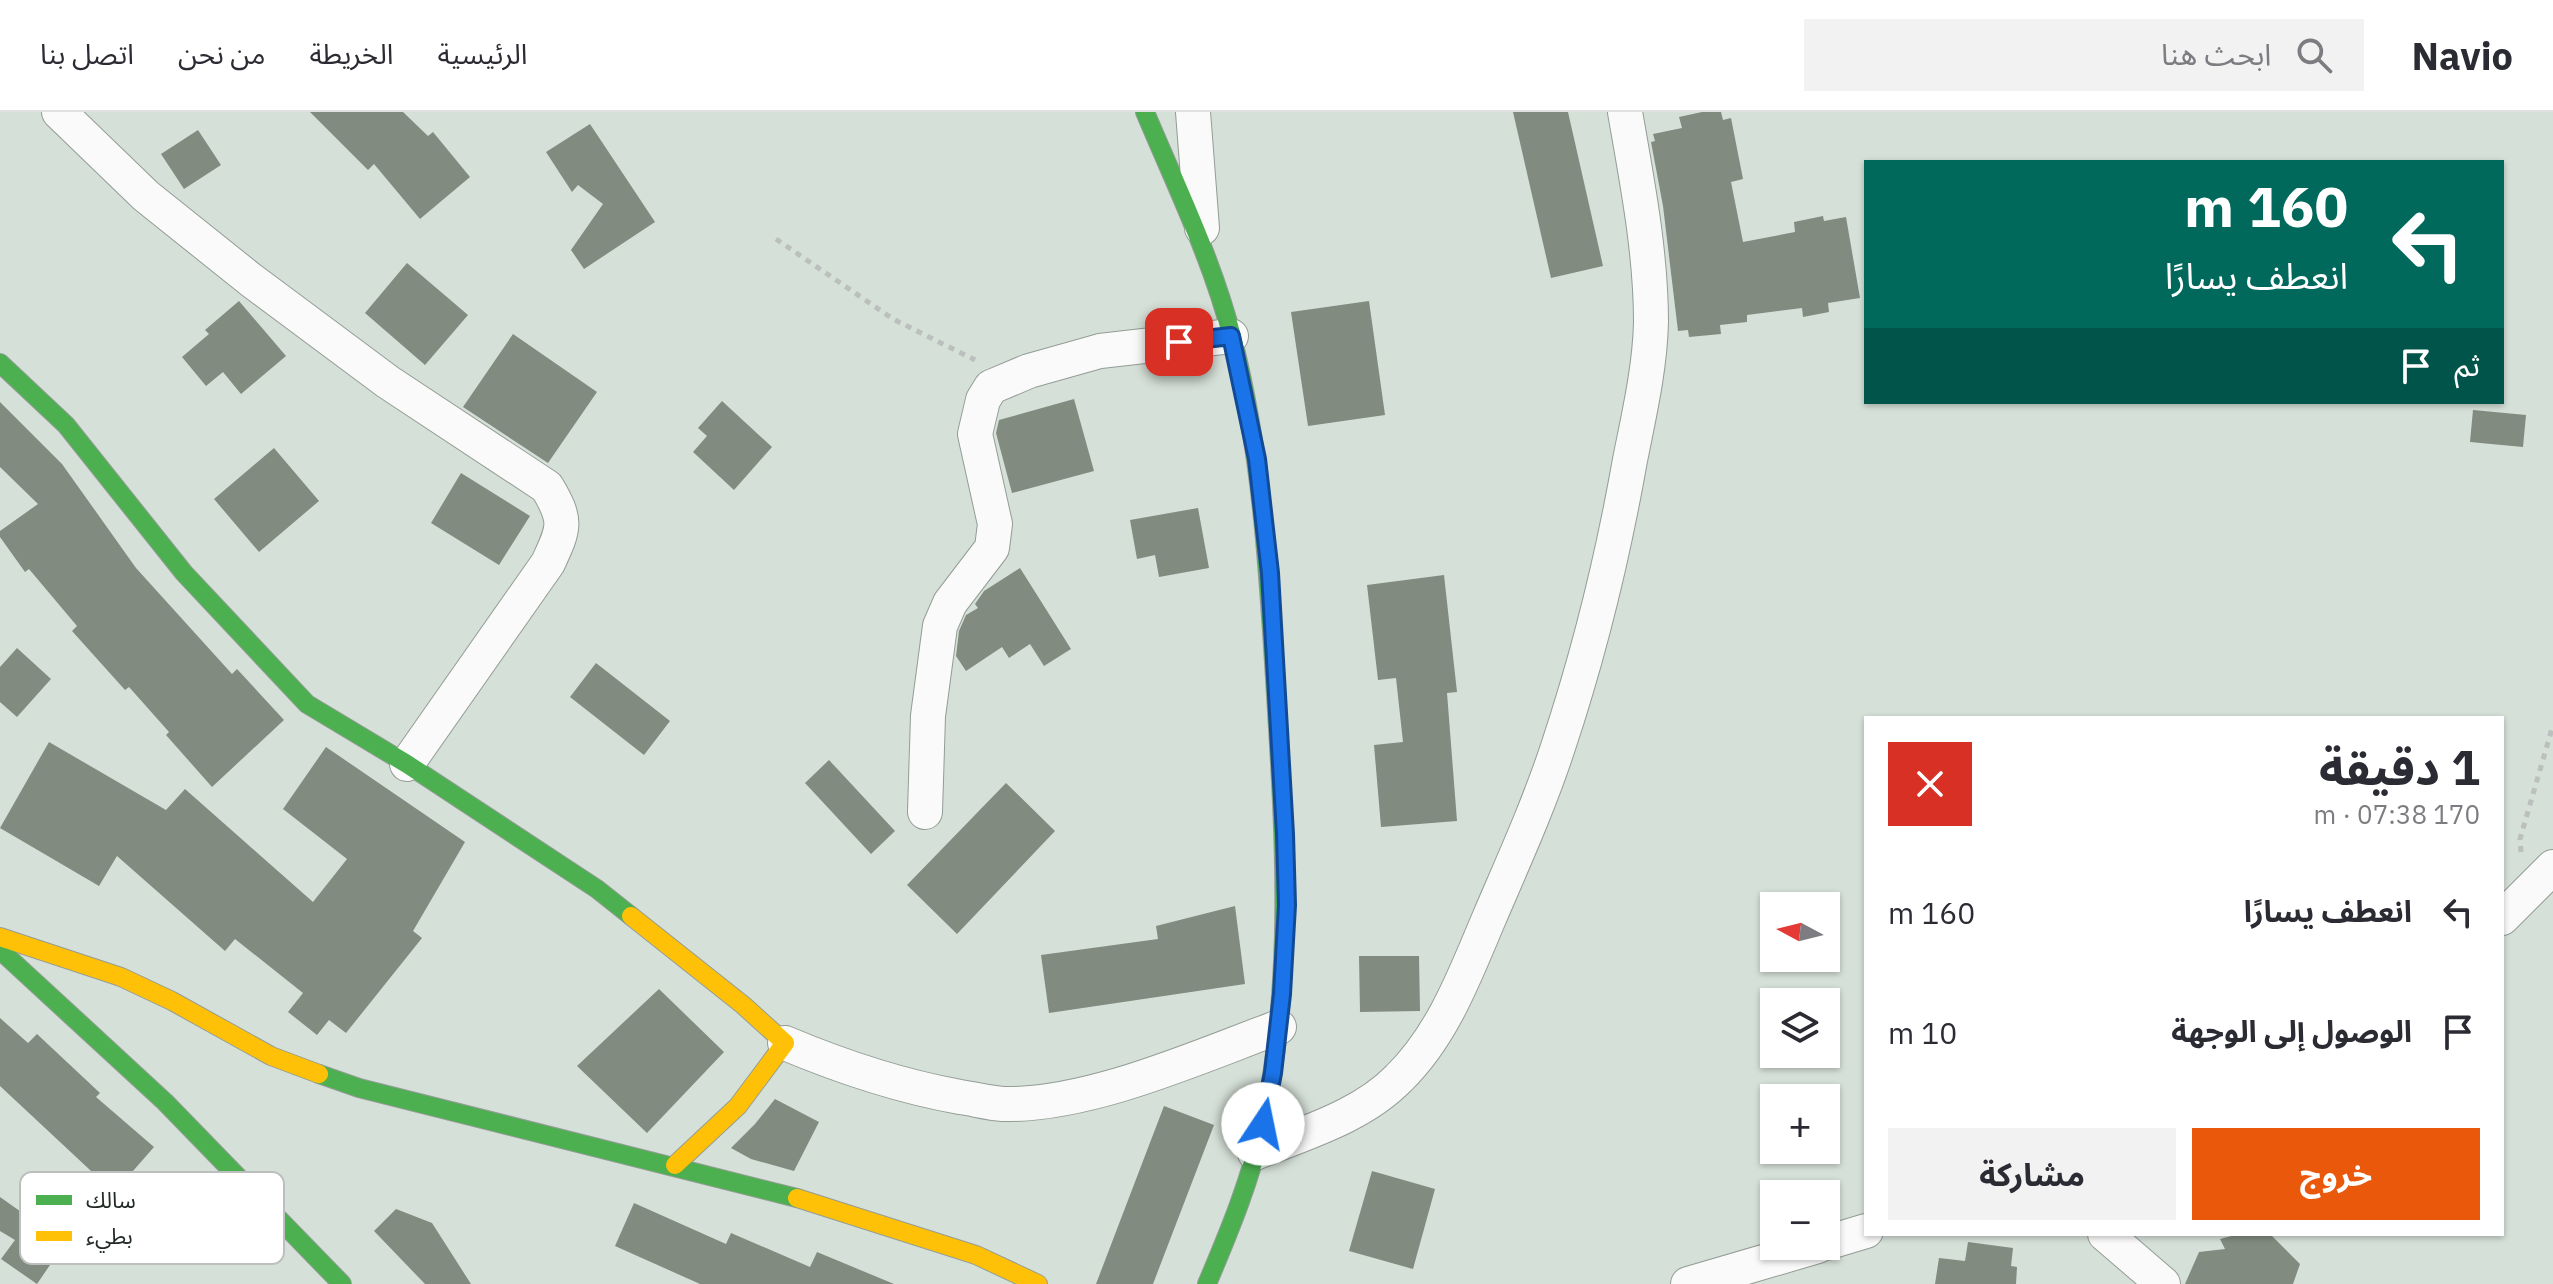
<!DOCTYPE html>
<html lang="ar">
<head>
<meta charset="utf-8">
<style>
  body { margin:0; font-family:"IBM Plex Sans","Noto Sans Arabic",sans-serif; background:#f2f2f3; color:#2b2b33; direction:rtl; height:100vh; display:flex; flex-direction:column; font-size:30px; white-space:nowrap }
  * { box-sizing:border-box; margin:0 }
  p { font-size:26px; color:#7c7c81 }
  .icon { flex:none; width:44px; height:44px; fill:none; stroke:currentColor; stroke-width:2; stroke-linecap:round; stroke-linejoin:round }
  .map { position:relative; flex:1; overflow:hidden; direction:ltr }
  .details { position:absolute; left:1864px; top:604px; width:640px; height:520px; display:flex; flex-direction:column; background:#fff; border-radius:0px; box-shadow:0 2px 6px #0004; direction:rtl }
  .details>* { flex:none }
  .top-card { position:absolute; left:1864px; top:48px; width:640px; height:244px; border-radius:0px; box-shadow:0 2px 6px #0004; direction:rtl; background:#00695c; color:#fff; overflow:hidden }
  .needle { width:52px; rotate:277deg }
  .buttons { position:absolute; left:1760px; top:780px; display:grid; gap:16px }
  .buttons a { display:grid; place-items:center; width:80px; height:80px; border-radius:0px; background:#fff; box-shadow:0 2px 6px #0004; font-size:40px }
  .pin { position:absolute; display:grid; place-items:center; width:68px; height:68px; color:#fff; margin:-34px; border-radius:16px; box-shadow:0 4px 12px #0006 }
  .me { position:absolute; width:88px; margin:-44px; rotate:11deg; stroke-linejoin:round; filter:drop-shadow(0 0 6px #0008) }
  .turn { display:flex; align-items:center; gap:28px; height:168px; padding:0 24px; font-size:36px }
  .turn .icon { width:104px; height:104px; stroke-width:2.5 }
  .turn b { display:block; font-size:56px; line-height:68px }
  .then { display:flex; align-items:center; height:76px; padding:0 24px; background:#0003; gap:16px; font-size:30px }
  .round { display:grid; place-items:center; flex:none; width:84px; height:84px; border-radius:0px; background:#f2f2f3 }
  .overview { display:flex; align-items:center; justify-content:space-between; height:136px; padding:0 24px }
  h1 { font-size:48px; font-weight:700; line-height:60px }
  .primary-button { display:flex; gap:16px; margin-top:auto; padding:16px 24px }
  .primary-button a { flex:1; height:92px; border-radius:0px; background:#ea580c; color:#fff; font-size:32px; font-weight:700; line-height:92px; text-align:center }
  .primary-button a+a { background:#f2f2f3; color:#2b2b33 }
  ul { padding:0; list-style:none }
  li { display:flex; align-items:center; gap:24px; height:120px; padding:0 24px }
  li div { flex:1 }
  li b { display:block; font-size:30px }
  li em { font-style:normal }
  header { display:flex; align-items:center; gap:48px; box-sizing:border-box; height:112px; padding:0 40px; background:#fff; border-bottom:2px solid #e1e1e2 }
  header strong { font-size:38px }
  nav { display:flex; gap:44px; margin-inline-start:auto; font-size:28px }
  .search { width:560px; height:72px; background:#f2f2f3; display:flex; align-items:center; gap:20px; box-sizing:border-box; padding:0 28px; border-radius:0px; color:#7c7c81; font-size:30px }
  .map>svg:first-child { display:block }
  .building { fill:#818b7f }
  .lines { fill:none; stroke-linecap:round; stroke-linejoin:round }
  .street-casing { stroke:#949c96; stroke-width:36 }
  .fast-casing { stroke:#949c96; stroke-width:20 }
  .slow-casing { stroke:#949c96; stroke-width:20 }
  .path { stroke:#bbbfbd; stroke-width:5; stroke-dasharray:6 6; stroke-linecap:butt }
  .street { stroke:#f9faf9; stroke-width:34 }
  .fast { stroke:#4caf50; stroke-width:18 }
  .slow { stroke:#ffc107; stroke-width:18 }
  .route-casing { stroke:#114b97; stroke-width:20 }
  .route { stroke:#1a73e8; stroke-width:14 }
  .key { fill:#fff; stroke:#bdbfbe; stroke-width:2 }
  .key-label { font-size:22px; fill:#232b26 }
</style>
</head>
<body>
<header>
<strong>Navio</strong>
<div class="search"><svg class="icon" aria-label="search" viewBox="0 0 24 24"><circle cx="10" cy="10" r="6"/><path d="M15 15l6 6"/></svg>ابحث هنا</div>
<nav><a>الرئيسية</a><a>الخريطة</a><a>من نحن</a><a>اتصل بنا</a></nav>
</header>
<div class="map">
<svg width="2553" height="1172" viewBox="0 0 2553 1172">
  <rect width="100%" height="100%" fill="#d5e0d8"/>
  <path class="building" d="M 310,0 L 403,0 L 428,24 L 433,20 L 470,65 L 420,107 L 374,52 L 368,58 Z
    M 1513,0 L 1568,0 L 1603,154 L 1551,166 Z
    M 1702,0 L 1721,0 L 1723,8 L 1731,6 L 1743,67 L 1731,70 L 1743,130 L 1795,120 L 1794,110 L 1823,104 L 1824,109 L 1846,105 L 1860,186 L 1828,191 L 1829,200 L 1803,205 L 1802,196 L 1747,203 L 1747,210 L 1720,213 L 1721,222 L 1689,225 L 1688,218 L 1678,219 L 1663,94 L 1651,30 L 1655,29 L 1653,22 L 1682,16 L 1679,5 Z
    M 590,12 L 655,110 L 584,157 L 571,138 L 603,92 L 578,73 L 572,80 L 546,40 Z
    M 198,18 L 221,53 L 184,77 L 161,42 Z
    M 407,151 L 468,203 L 425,253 L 365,201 Z
    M 239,189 L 286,244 L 241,282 L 223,260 L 206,274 L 182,245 L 209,222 L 205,218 Z
    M 1369,189 L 1385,303 L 1308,314 L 1291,200 Z
    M 513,222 L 597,280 L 548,351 L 463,295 Z
    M 1074,287 L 1094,359 L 1012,381 L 996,321 L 999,308 Z
    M 722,289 L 772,335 L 734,378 L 693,340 L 707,324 L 698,316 Z
    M 0,290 L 62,352 L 136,456 L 232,562 L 237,557 L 284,608 L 212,675 L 166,623 L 169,620 L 129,575 L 125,578 L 72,519 L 77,514 L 29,457 L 25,460 L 0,425 L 0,419 L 38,392 L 0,355 Z
    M 2473,298 L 2526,303 L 2523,335 L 2470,330 Z
    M 274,336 L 319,389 L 259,440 L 214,387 Z
    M 461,361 L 530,404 L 499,453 L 431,411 Z
    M 1198,396 L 1209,456 L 1159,465 L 1155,443 L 1137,447 L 1130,408 Z
    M 1020,456 L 1071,537 L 1044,554 L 1030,532 L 1009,546 L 1002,535 L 966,559 L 956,544 L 959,519 L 966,503 L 978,496 L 975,492 L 984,479 Z
    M 1444,463 L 1457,580 L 1447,581 L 1457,709 L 1381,715 L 1374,633 L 1403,630 L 1396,566 L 1378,568 L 1367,473 Z
    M 17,536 L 51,567 L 17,605 L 0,590 L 0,555 Z
    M 596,551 L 670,609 L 644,643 L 570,585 Z
    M 49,630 L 166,698 L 185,677 L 313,790 L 347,747 L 283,697 L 326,635 L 465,730 L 413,819 L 422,826 L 346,921 L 329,908 L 317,923 L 288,900 L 303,881 L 235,827 L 225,839 L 117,744 L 99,774 L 0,716 Z
    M 829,648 L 895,719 L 871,742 L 805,671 Z
    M 1006,671 L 1055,719 L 957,822 L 907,773 Z
    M 1235,794 L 1245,872 L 1049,901 L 1041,843 L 1158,827 L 1156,814 Z
    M 1359,844 L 1419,844 L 1420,899 L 1360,900 Z
    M 659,877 L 724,940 L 647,1021 L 577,954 Z
    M 0,906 L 28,931 L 37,922 L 100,981 L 96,985 L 154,1035 L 119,1075 L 110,1066 L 105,1072 L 0,974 Z
    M 775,987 L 819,1010 L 794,1059 L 751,1047 L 731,1036 L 755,1012 Z
    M 1164,994 L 1214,1013 L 1153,1172 L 1096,1172 Z
    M 1372,1059 L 1435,1077 L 1413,1157 L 1349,1139 Z
    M 0,1085 L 65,1131 L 37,1172 L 1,1147 L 15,1128 L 0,1119 Z
    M 634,1091 L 726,1132 L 731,1121 L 810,1155 L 817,1140 L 894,1172 L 700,1172 L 615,1134 Z
    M 396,1097 L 432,1111 L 471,1172 L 425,1172 L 374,1119 Z
    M 2239,1122 L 2270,1122 L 2300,1152 L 2293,1172 L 2185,1172 L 2199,1140 L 2225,1137 L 2220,1127 Z
    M 1968,1130 L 2013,1136 L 2011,1154 L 2017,1155 L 2016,1172 L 1935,1172 L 1939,1146 L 1965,1149 Z"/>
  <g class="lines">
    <defs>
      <path id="street" d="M 59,0 L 146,84 L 251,168 L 388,270 L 547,375 C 568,410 564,416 548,451 L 407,652
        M 1193,0 L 1202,116
        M 925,700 L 928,604 L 940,514 L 950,491 L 992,436 L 995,412 L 975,322 L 983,288 L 991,275 L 1029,259 L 1100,239 L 1231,224
        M 2502,806 L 2553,755
        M 785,931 C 842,955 899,974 960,985 C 974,987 989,991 1003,992 C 1089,994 1198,945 1279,915
        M 1255,1041 C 1304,1021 1361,1005 1399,966 C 1444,922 1466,860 1490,804 C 1514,748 1539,693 1558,635 C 1589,542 1613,444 1630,348 C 1639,303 1650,256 1651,210 C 1651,140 1637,69 1625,0
        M 2105,1122 L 2163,1172
        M 1826,1131 L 1866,1119
        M 1688,1172 L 1818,1134"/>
      <path id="fast" d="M 1145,0 C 1176,74 1212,147 1232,225 C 1261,337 1268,452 1275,567 C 1284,715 1295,866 1263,1012 C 1251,1067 1229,1120 1207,1172
        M 0,251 L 66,313 L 184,461 L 307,592 L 407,652 L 597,777 L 631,804
        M 0,838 L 165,990 L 342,1172
        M 319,962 L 359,976 L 797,1086"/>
      <path id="slow" d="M 631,804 L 743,893 L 785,931 L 738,994 L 675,1053
        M 0,825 L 121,865 L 172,889 L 271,944 L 319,962
        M 797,1086 L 976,1143 L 1038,1172"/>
    </defs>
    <use href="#street" class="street-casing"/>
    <use href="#fast" class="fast-casing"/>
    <use href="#slow" class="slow-casing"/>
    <path class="path" d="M 776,127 L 893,207 L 975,248
      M 2521,740 L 2520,727 L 2553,613"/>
    <use href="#street" class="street"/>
    <use href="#fast" class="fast"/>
    <use href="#slow" class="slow"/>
  </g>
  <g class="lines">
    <defs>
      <path id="route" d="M 1179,230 L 1231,224 L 1257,347 L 1270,461 L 1285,722 L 1287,793 L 1282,882 L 1273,961 L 1263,1012"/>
    </defs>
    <use href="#route" class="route-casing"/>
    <use href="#route" class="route"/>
  </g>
  <rect x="20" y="1060" width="264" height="92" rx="12" class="key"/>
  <rect x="36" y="1083" width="36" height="10" fill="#4caf50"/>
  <rect x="36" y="1119" width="36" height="10" fill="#ffc107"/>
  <g class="key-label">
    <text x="86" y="1096">سالك</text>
    <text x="86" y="1132">بطيء</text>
  </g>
</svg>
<div class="buttons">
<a><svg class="needle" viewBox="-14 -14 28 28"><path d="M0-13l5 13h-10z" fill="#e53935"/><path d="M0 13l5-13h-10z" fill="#7c7c81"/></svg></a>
<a><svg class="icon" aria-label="layers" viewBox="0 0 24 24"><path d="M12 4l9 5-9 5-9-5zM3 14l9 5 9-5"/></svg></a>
<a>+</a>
<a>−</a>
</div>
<div class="pin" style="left:1179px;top:230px;background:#d93025"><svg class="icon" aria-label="arrive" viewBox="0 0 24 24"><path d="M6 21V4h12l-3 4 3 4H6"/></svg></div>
<svg class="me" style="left:1263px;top:1012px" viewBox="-20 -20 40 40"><circle r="19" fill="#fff"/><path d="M0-13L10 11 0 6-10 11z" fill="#1a73e8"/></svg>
<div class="top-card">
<div class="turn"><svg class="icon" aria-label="left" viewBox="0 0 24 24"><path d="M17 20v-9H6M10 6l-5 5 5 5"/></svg><div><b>160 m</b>انعطف يسارًا</div></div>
<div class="then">ثم<svg class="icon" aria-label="arrive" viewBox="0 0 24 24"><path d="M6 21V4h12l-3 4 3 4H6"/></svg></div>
</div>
<section class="details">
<div class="overview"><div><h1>1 دقيقة</h1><p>170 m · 07:38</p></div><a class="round" style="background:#d93025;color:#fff"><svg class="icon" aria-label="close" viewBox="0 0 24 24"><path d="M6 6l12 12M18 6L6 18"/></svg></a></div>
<ul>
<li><svg class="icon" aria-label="left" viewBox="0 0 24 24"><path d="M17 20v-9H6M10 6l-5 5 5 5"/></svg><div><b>انعطف يسارًا</b></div><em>160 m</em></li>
<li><svg class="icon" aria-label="arrive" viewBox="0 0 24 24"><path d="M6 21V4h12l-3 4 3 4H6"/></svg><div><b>الوصول إلى الوجهة</b></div><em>10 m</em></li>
</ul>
<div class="primary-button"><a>خروج</a><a>مشاركة</a></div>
</section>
</div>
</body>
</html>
